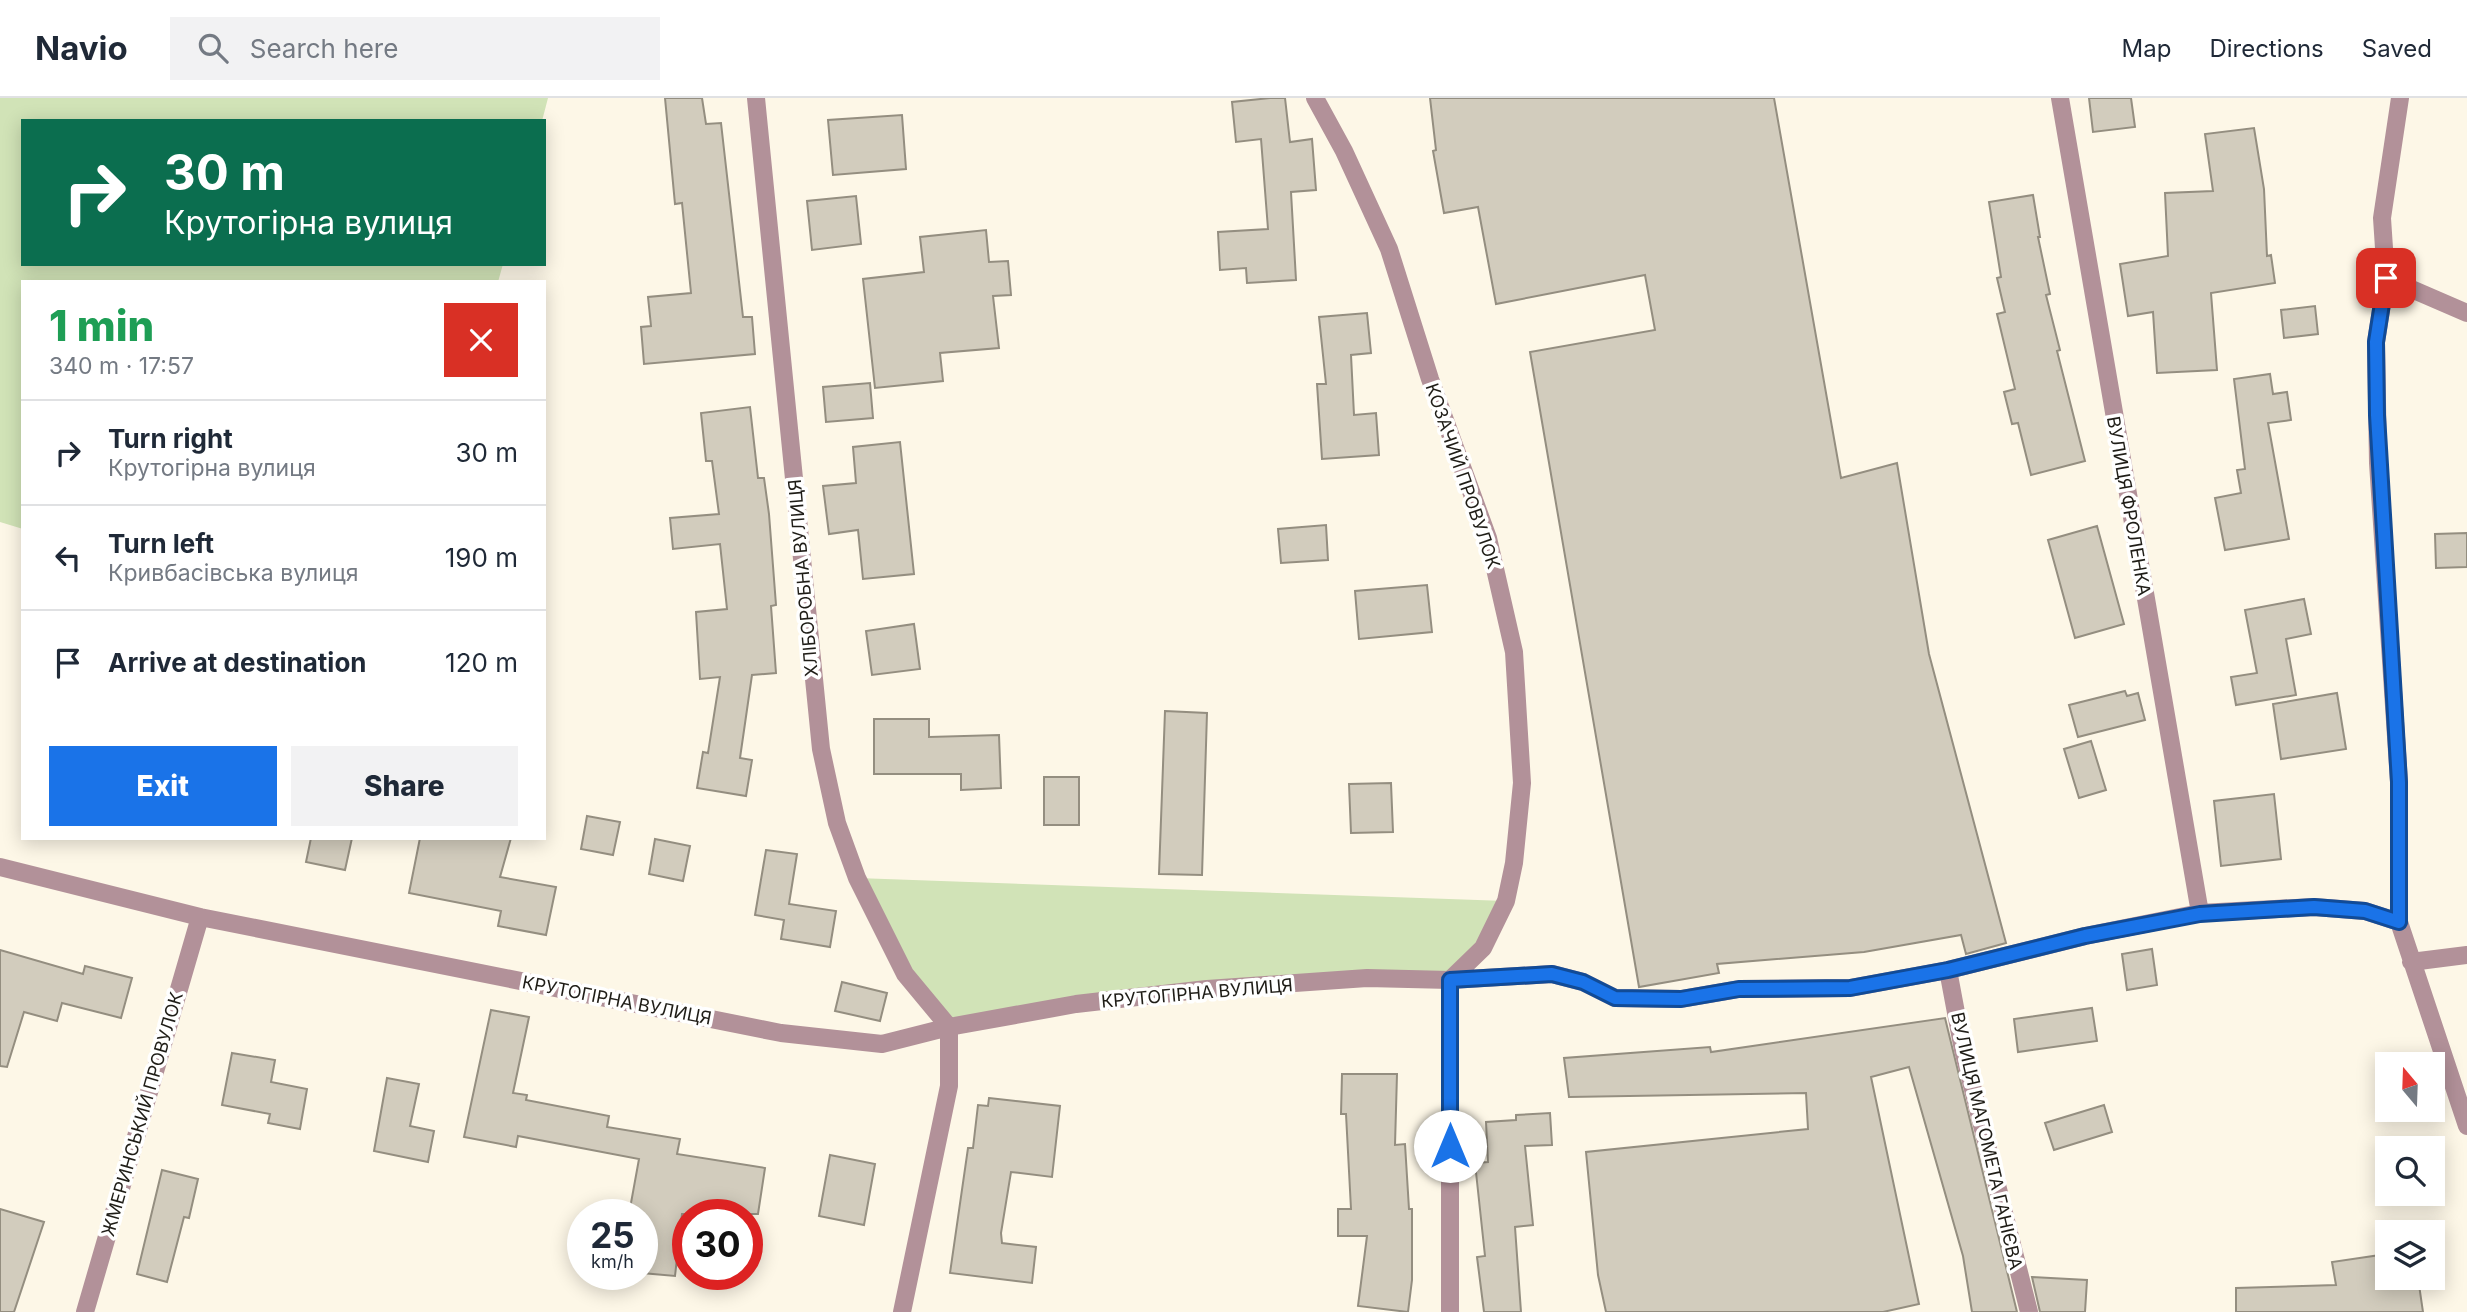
<!DOCTYPE html>
<html lang="en">
<head>
<meta charset="utf-8">
<style>
  body { margin:0; font-family:Inter,sans-serif; background:#f2f2f3; color:#1f2937; height:100vh; display:flex; flex-direction:column; font-size:26px; white-space:nowrap }
  * { box-sizing:border-box; margin:0 }
  p { font-size:23px; color:#747a83 }
  .icon { flex:none; width:38px; height:38px; fill:none; stroke:currentColor; stroke-width:2; stroke-linecap:round; stroke-linejoin:round }
  .map { position:relative; flex:1; overflow:hidden }
  .side { position:absolute; left:21px; top:182px; width:525px; height:560px; display:flex; flex-direction:column; background:#fff; border-radius:0px; box-shadow:0 4px 18px #0003 }
  .side>* { flex:none }
  .top-card { position:absolute; left:21px; top:21px; width:525px; height:147px; border-radius:0px; box-shadow:0 4px 18px #0003; background:#0b6e4f; color:#fff; overflow:hidden }
  .needle { width:46px; rotate:341deg }
  .buttons { position:absolute; left:2375px; top:954px; display:grid; gap:14px }
  .buttons a { display:grid; place-items:center; width:70px; height:70px; border-radius:0px; background:#fff; box-shadow:0 4px 18px #0003; font-size:35px }
  .speed { position:absolute; left:567px; top:1101px; display:flex; gap:14px; font-size:35px; font-weight:700; text-align:center }
  .speed>* { display:grid; place-content:center; width:91px; height:91px; border-radius:50%; background:#fff; box-shadow:0 4px 18px #0003; line-height:1 }
  .speed small { font-size:18px; font-weight:400 }
  .speed .limit { border:10px solid #d22; background:#fff; color:#111 }
  .pin { position:absolute; display:grid; place-items:center; width:60px; height:60px; color:#fff; margin:-30px; border-radius:14px; box-shadow:0 4px 10px #0006 }
  .me { position:absolute; width:77px; margin:-38px; rotate:0deg; stroke-linejoin:round; filter:drop-shadow(0 0 5px #0008) }
  .turn { display:flex; align-items:center; gap:24px; height:147px; padding:0 28px; font-size:32px }
  .turn .icon { width:91px; height:91px; stroke-width:2.5 }
  .turn b { display:block; font-size:49px; line-height:60px }
  .round { display:grid; place-items:center; flex:none; width:74px; height:74px; border-radius:0px; background:#f2f2f3 }
  .headline { display:flex; align-items:center; justify-content:space-between; height:119px; padding:0 28px }
  h1 { font-size:42px; font-weight:800; line-height:52px; color:#1e9e55 }
  .button { display:flex; gap:14px; margin-top:auto; padding:14px 28px }
  .button a { flex:1; height:80px; border-radius:0px; background:#1a73e8; color:#fff; font-size:28px; font-weight:800; line-height:80px; text-align:center }
  .button a+a { background:#f2f2f3; color:#1f2937 }
  ul { padding:0; list-style:none }
  li { display:flex; align-items:center; gap:21px; height:105px; padding:0 28px; border-top:2px solid #e0e1e3 }
  li div { flex:1 }
  li b { display:block; font-size:26px }
  li em { font-style:normal }
  header { display:flex; align-items:center; gap:42px; box-sizing:border-box; height:98px; padding:0 35px; background:#fff; border-bottom:2px solid #e0e1e3 }
  header strong { font-size:33px }
  nav { display:flex; gap:38px; margin-inline-start:auto; font-size:24px }
  .search { width:490px; height:63px; background:#f2f2f3; display:flex; align-items:center; gap:18px; box-sizing:border-box; padding:0 24px; border-radius:0px; color:#747a83; font-size:26px }
  .map>svg:first-child { display:block }
  .green { fill:#d1e3b7 }
  .building { fill:#d2ccbd; stroke:#948e80; stroke-width:2 }
  .lines { fill:none; stroke-linecap:round; stroke-linejoin:round }
  .minor { stroke:#b29199; stroke-width:18 }
  .route-casing { stroke:#114b97; stroke-width:18 }
  .route { stroke:#1a73e8; stroke-width:12 }
  .labels { text-anchor:middle; dominant-baseline:central; stroke-width:7; stroke-linejoin:round; paint-order:stroke }
  .street-label { font-size:18px; fill:#1f1d17; stroke:#fff }
</style>
</head>
<body>
<header>
<strong>Navio</strong>
<div class="search"><svg class="icon" aria-label="search" viewBox="0 0 24 24"><circle cx="10" cy="10" r="6"/><path d="M15 15l6 6"/></svg>Search here</div>
<nav><a>Map</a><a>Directions</a><a>Saved</a></nav>
</header>
<div class="map">
<svg width="2467" height="1214" viewBox="0 0 2467 1214">
  <rect width="100%" height="100%" fill="#fdf7e7"/>
  <path class="green" d="M 0,0 L 548,0 L 542,23 L 23,23 L 23,166 L 503,166 L 498,184 L 23,184 L 23,431 L 0,424 Z
    M 857,780 L 1506,803 L 1450,882 L 1367,880 L 949,929 L 905,876 Z"/>
  <path class="building" d="M 665,0 L 702,0 L 706,26 L 721,25 L 743,219 L 752,219 L 755,256 L 644,266 L 641,229 L 651,228 L 648,199 L 691,195 L 682,105 L 675,106 Z
    M 1270,0 L 1285,0 L 1290,44 L 1312,41 L 1316,92 L 1291,94 L 1296,182 L 1247,185 L 1246,170 L 1220,172 L 1218,134 L 1268,131 L 1261,41 L 1236,44 L 1232,4 Z
    M 1430,0 L 1774,0 L 1841,380 L 1897,365 L 1929,556 L 2006,845 L 1966,856 L 1961,837 L 1864,854 L 1717,866 L 1719,875 L 1639,889 L 1530,254 L 1655,232 L 1645,177 L 1496,206 L 1478,109 L 1444,115 L 1433,53 L 1436,52 Z
    M 2089,0 L 2131,0 L 2135,29 L 2093,34 Z
    M 902,17 L 906,71 L 833,77 L 828,22 Z
    M 2254,30 L 2264,91 L 2267,158 L 2271,157 L 2275,185 L 2211,195 L 2217,272 L 2157,275 L 2153,214 L 2128,218 L 2120,166 L 2168,158 L 2165,95 L 2213,93 L 2205,36 Z
    M 2033,97 L 2040,139 L 2038,139 L 2050,196 L 2046,197 L 2060,252 L 2057,253 L 2085,363 L 2031,377 L 2018,325 L 2012,326 L 2004,294 L 2015,291 L 1997,216 L 2005,214 L 1997,180 L 2001,179 L 1989,104 Z
    M 856,98 L 861,146 L 812,152 L 807,103 Z
    M 986,132 L 989,164 L 1008,163 L 1011,197 L 993,198 L 999,250 L 940,255 L 943,283 L 875,290 L 863,181 L 924,174 L 920,139 Z
    M 2315,208 L 2318,236 L 2284,240 L 2281,212 Z
    M 1367,215 L 1371,255 L 1351,257 L 1354,317 L 1376,315 L 1379,357 L 1322,361 L 1317,286 L 1326,286 L 1319,219 Z
    M 2270,276 L 2273,296 L 2287,294 L 2291,322 L 2268,325 L 2289,441 L 2225,452 L 2215,400 L 2241,395 L 2237,372 L 2245,371 L 2234,281 Z
    M 870,285 L 873,320 L 826,324 L 823,289 Z
    M 750,309 L 758,380 L 764,380 L 769,416 L 776,507 L 771,508 L 776,575 L 752,577 L 740,660 L 752,662 L 746,698 L 697,690 L 703,654 L 708,655 L 720,579 L 700,581 L 696,514 L 727,511 L 720,446 L 673,451 L 670,420 L 719,416 L 712,363 L 706,363 L 701,315 Z
    M 900,344 L 914,476 L 863,481 L 858,432 L 829,436 L 823,388 L 856,385 L 853,349 Z
    M 1326,427 L 1328,462 L 1281,465 L 1278,431 Z
    M 2097,428 L 2124,526 L 2075,540 L 2048,442 Z
    M 2467,435 L 2467,469 L 2436,470 L 2435,436 Z
    M 1427,487 L 1432,534 L 1359,541 L 1355,493 Z
    M 2304,501 L 2311,536 L 2286,541 L 2296,597 L 2236,607 L 2231,579 L 2257,575 L 2245,512 Z
    M 914,526 L 920,571 L 872,577 L 866,533 Z
    M 2125,593 L 2127,598 L 2138,595 L 2145,622 L 2078,639 L 2069,607 Z
    M 2337,595 L 2346,651 L 2281,661 L 2273,606 Z
    M 1165,613 L 1207,615 L 1202,777 L 1159,776 Z
    M 874,621 L 929,621 L 929,639 L 999,637 L 1001,690 L 961,692 L 961,676 L 874,676 Z
    M 2091,643 L 2106,692 L 2079,700 L 2064,651 Z
    M 1044,679 L 1079,679 L 1079,727 L 1044,727 Z
    M 1391,685 L 1393,734 L 1351,735 L 1349,686 Z
    M 2274,696 L 2281,761 L 2221,768 L 2214,703 Z
    M 587,718 L 620,724 L 613,757 L 581,751 Z
    M 311,740 L 352,740 L 345,772 L 306,764 Z
    M 420,740 L 511,740 L 500,779 L 556,789 L 546,837 L 498,828 L 501,813 L 409,795 Z
    M 655,741 L 690,748 L 683,783 L 649,776 Z
    M 766,752 L 797,756 L 789,806 L 836,813 L 830,849 L 781,841 L 784,822 L 755,817 Z
    M 2152,851 L 2157,887 L 2127,892 L 2122,856 Z
    M 0,852 L 83,876 L 85,868 L 132,880 L 121,920 L 62,905 L 57,923 L 24,914 L 7,969 L 0,968 Z
    M 842,884 L 887,895 L 880,923 L 835,913 Z
    M 2092,910 L 2097,943 L 2018,954 L 2014,921 Z
    M 491,912 L 529,919 L 513,995 L 527,997 L 526,1002 L 609,1018 L 607,1029 L 680,1041 L 677,1056 L 765,1070 L 758,1116 L 682,1116 L 675,1178 L 642,1175 L 642,1116 L 629,1116 L 639,1061 L 518,1038 L 516,1049 L 464,1039 Z
    M 1945,920 L 2017,1214 L 1972,1214 L 1963,1158 L 1909,969 L 1871,979 L 1919,1206 L 1883,1214 L 1606,1214 L 1598,1177 L 1586,1054 L 1808,1031 L 1806,995 L 1569,999 L 1564,960 L 1710,949 L 1711,954 Z
    M 232,955 L 275,962 L 271,984 L 307,991 L 300,1031 L 268,1025 L 270,1016 L 222,1007 Z
    M 1342,976 L 1397,976 L 1395,1047 L 1405,1046 L 1409,1111 L 1412,1111 L 1412,1182 L 1408,1214 L 1358,1208 L 1367,1138 L 1338,1138 L 1338,1111 L 1351,1111 L 1346,1016 L 1341,1016 Z
    M 387,980 L 419,986 L 410,1028 L 434,1033 L 428,1064 L 374,1053 Z
    M 989,1000 L 1060,1008 L 1052,1079 L 1011,1074 L 1001,1135 L 1002,1145 L 1036,1149 L 1032,1185 L 950,1175 L 968,1050 L 973,1050 L 978,1007 L 988,1008 Z
    M 2104,1007 L 2112,1034 L 2054,1052 L 2045,1025 Z
    M 1550,1015 L 1552,1047 L 1525,1048 L 1533,1127 L 1515,1129 L 1521,1214 L 1484,1214 L 1477,1159 L 1485,1158 L 1475,1065 L 1488,1064 L 1486,1024 L 1516,1022 L 1516,1017 Z
    M 830,1057 L 875,1066 L 864,1127 L 819,1118 Z
    M 162,1072 L 198,1081 L 189,1120 L 184,1119 L 167,1184 L 137,1176 Z
    M 0,1111 L 44,1124 L 14,1214 L 0,1214 Z
    M 2387,1156 L 2387,1180 L 2418,1180 L 2423,1214 L 2236,1214 L 2236,1190 L 2336,1187 L 2332,1164 Z
    M 2032,1179 L 2087,1182 L 2085,1214 L 2040,1214 Z"/>
  <g class="lines">
    <path class="minor" d="M 756,0 L 821,651 L 837,725 L 857,780 L 905,876 L 949,929 L 949,988 L 902,1214
      M 1315,0 L 1344,53 L 1389,151 L 1430,281 L 1488,440 L 1514,554 L 1522,685 L 1514,765 L 1506,803 L 1483,850 L 1450,882 L 1450,1214
      M 2060,0 L 2200,815
      M 2400,0 L 2382,120 L 2386,180 L 2376,244 L 2378,365 L 2399,684 L 2399,824 L 2467,1028
      M 2386,180 L 2467,215
      M 0,769 L 200,819 L 781,935 L 882,946 L 949,929 L 1076,906 L 1207,891 L 1367,880 L 1450,882 L 1552,876 L 1583,884 L 1615,900 L 1681,901 L 1739,891 L 1850,890 L 1948,872 L 2085,838 L 2200,815 L 2314,809 L 2365,813 L 2399,824
      M 2411,864 L 2467,857
      M 1948,872 L 1963,952 L 2029,1214
      M 85,1214 L 200,819"/>
  </g>
  <g class="lines">
    <defs>
      <path id="route" d="M 1450,1048 L 1450,882 L 1552,876 L 1583,884 L 1615,900 L 1681,901 L 1739,891 L 1850,890 L 1948,872 L 2085,838 L 2200,816 L 2314,809 L 2365,813 L 2399,824 L 2399,684 L 2377,317 L 2376,244 L 2386,180"/>
    </defs>
    <use href="#route" class="route-casing"/>
    <use href="#route" class="route"/>
  </g>
  <g class="labels">
    <g class="street-label">
      <text transform="translate(1463 378) rotate(71)">КОЗАЧИЙ ПРОВУЛОК</text>
      <text transform="translate(2129 408) rotate(80)">ВУЛИЦЯ ФРОЛЕНКА</text>
      <text transform="translate(803 480) rotate(-95)">ХЛІБОРОБНА ВУЛИЦЯ</text>
      <text transform="translate(1197 895) rotate(-5)">КРУТОГІРНА ВУЛИЦЯ</text>
      <text transform="translate(617 902) rotate(11)">КРУТОГІРНА ВУЛИЦЯ</text>
      <text transform="translate(142 1016) rotate(-74)">ЖМЕРИНСЬКИЙ ПРОВУЛОК</text>
      <text transform="translate(1987 1043) rotate(77)">ВУЛИЦЯ МАГОМЕТА ГАНІЄВА</text>
    </g>
  </g>
</svg>
<div class="buttons">
<a><svg class="needle" viewBox="-14 -14 28 28"><path d="M0-13l5 13h-10z" fill="#e53935"/><path d="M0 13l5-13h-10z" fill="#747a83"/></svg></a>
<a><svg class="icon" aria-label="search" viewBox="0 0 24 24"><circle cx="10" cy="10" r="6"/><path d="M15 15l6 6"/></svg></a>
<a><svg class="icon" aria-label="layers" viewBox="0 0 24 24"><path d="M12 4l9 5-9 5-9-5zM3 14l9 5 9-5"/></svg></a>
</div>
<div class="speed"><div>25<small>km/h</small></div><div class="limit">30</div></div>
<div class="pin" style="left:2386px;top:180px;background:#d93025"><svg class="icon" aria-label="arrive" viewBox="0 0 24 24"><path d="M6 21V4h12l-3 4 3 4H6"/></svg></div>
<svg class="me" style="left:1450px;top:1048px" viewBox="-20 -20 40 40"><circle r="19" fill="#fff"/><path d="M0-13L10 11 0 6-10 11z" fill="#1a73e8"/></svg>
<div class="top-card">
<div class="turn"><svg class="icon" aria-label="right" viewBox="0 0 24 24"><path d="M7 20v-9h11M14 6l5 5-5 5"/></svg><div><b>30 m</b>Крутогірна вулиця</div></div>
</div>
<section class="side">
<div class="headline"><div><h1>1 min</h1><p>340 m · 17:57</p></div><a class="round" style="background:#d93025;color:#fff"><svg class="icon" aria-label="close" viewBox="0 0 24 24"><path d="M6 6l12 12M18 6L6 18"/></svg></a></div>
<ul>
<li><svg class="icon" aria-label="right" viewBox="0 0 24 24"><path d="M7 20v-9h11M14 6l5 5-5 5"/></svg><div><b>Turn right</b><p>Крутогірна вулиця</p></div><em>30 m</em></li>
<li><svg class="icon" aria-label="left" viewBox="0 0 24 24"><path d="M17 20v-9H6M10 6l-5 5 5 5"/></svg><div><b>Turn left</b><p>Кривбасівська вулиця</p></div><em>190 m</em></li>
<li><svg class="icon" aria-label="arrive" viewBox="0 0 24 24"><path d="M6 21V4h12l-3 4 3 4H6"/></svg><div><b>Arrive at destination</b></div><em>120 m</em></li>
</ul>
<div class="button"><a>Exit</a><a>Share</a></div>
</section>
</div>
</body>
</html>
